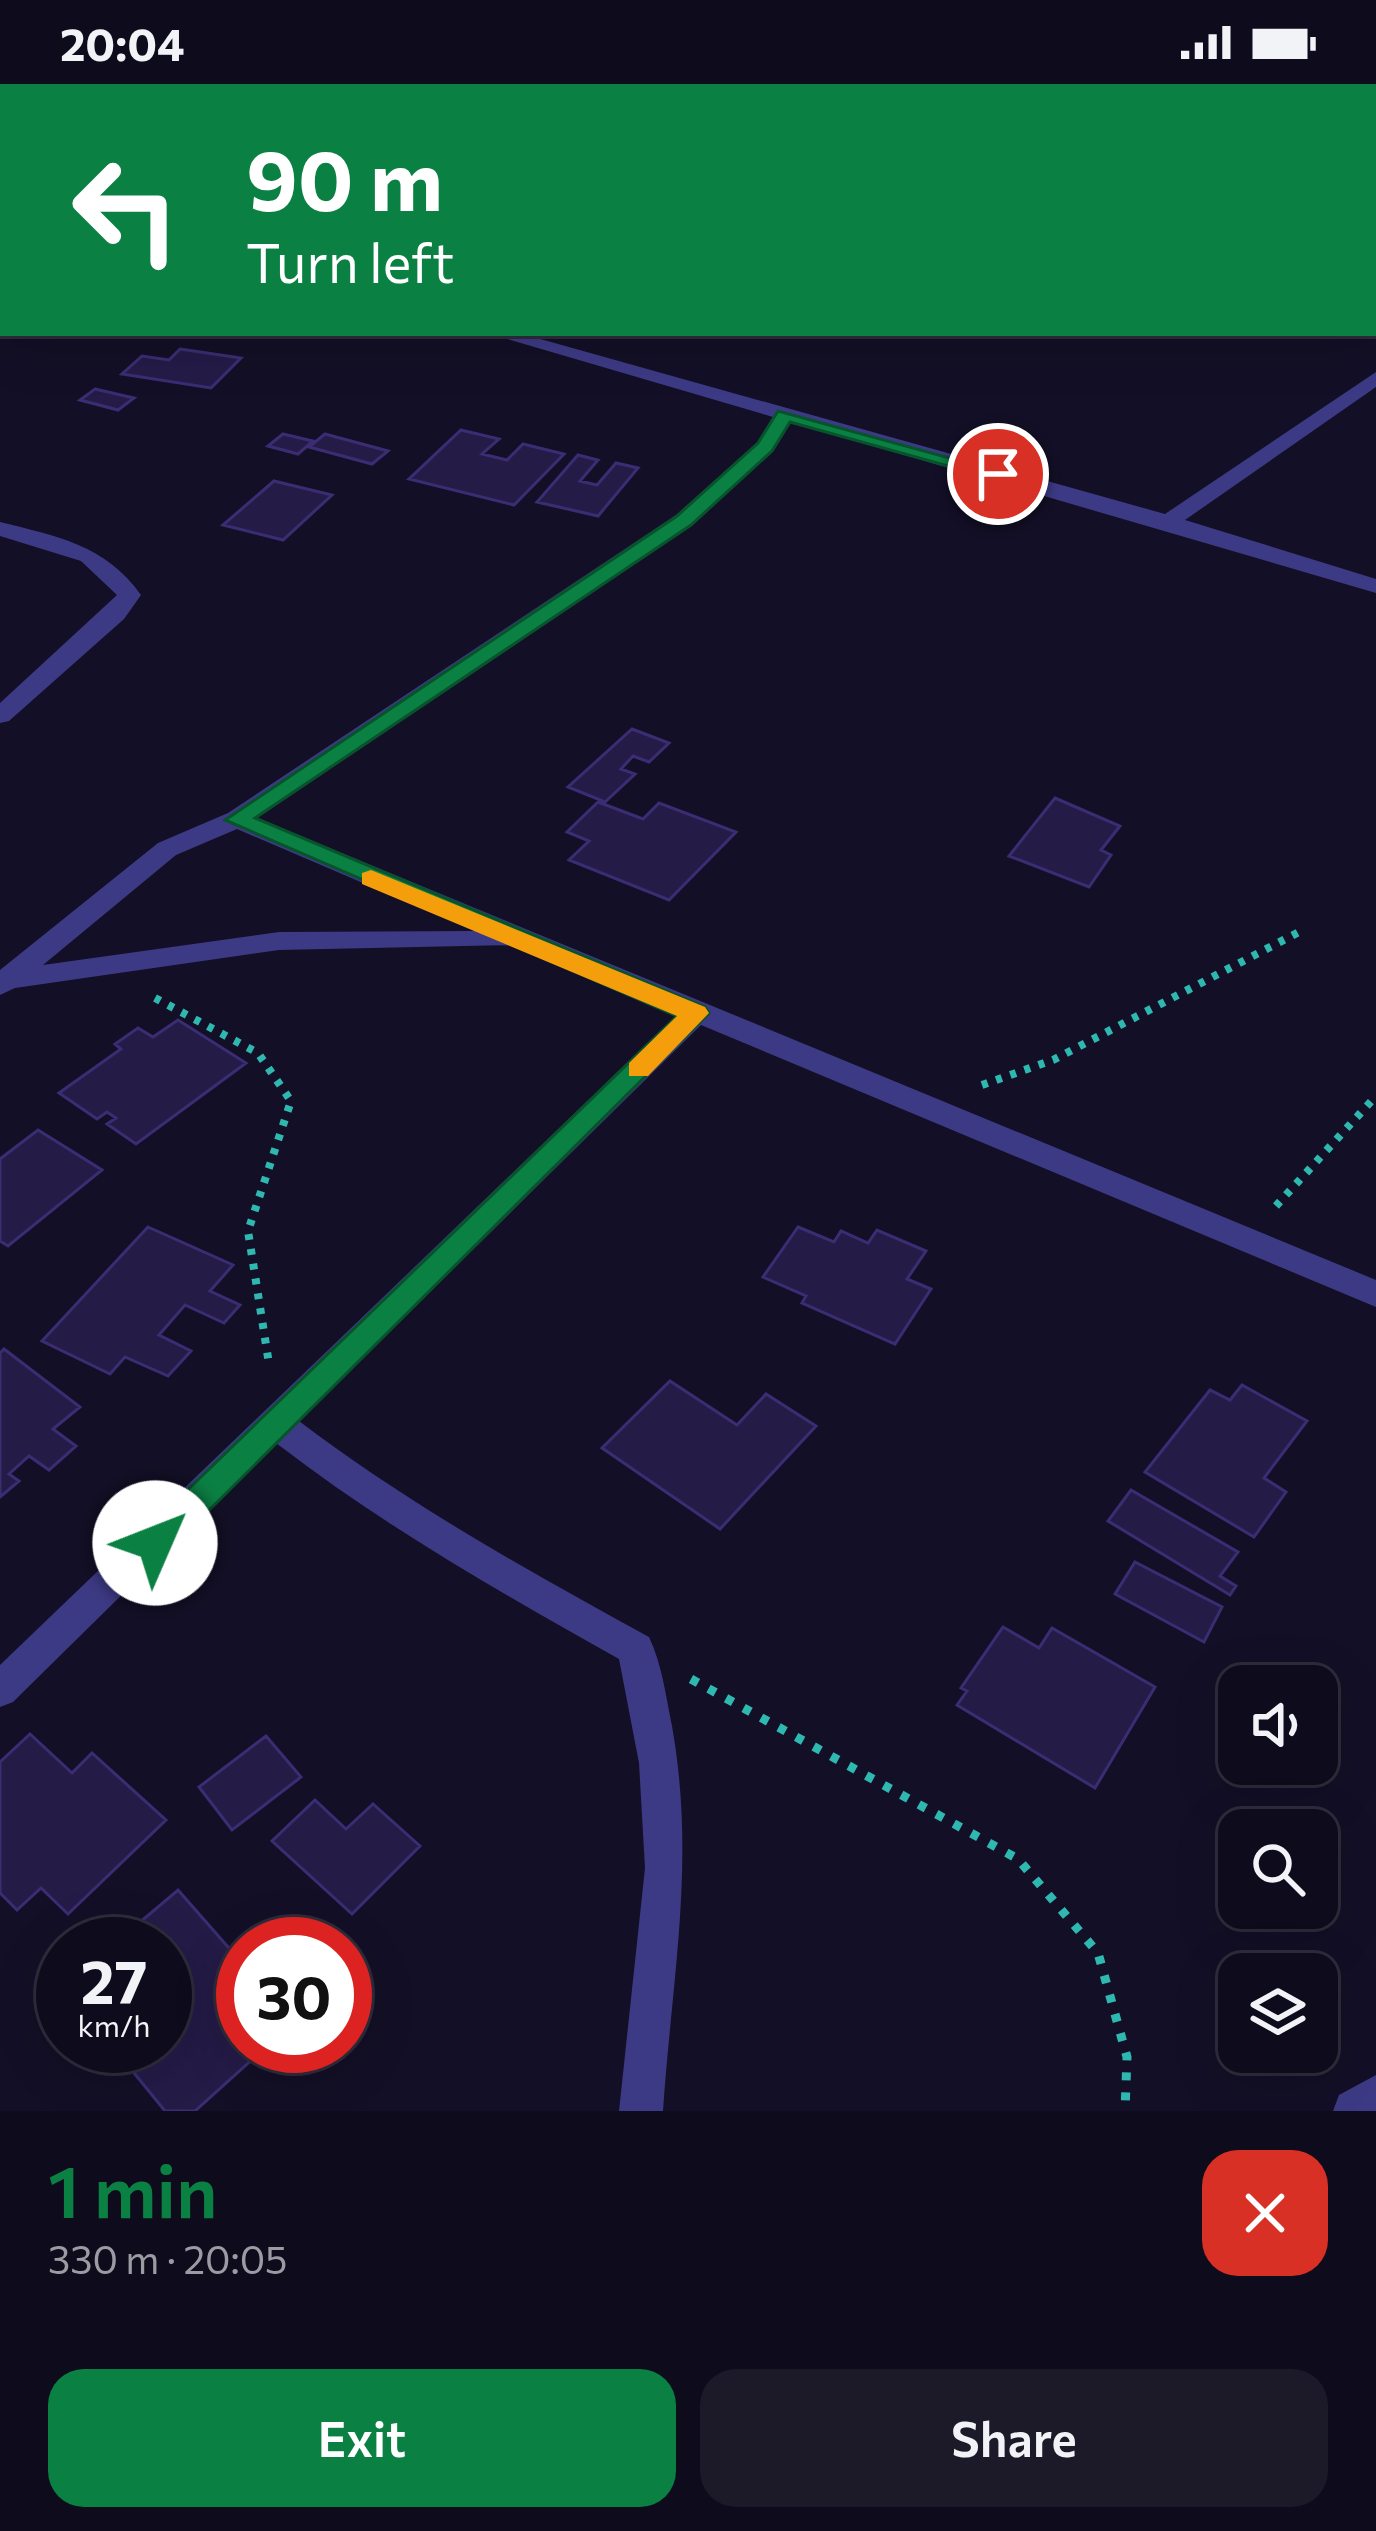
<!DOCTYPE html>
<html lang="en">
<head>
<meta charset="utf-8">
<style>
  body { margin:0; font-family:Commissioner,sans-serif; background:#1c1929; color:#f1f3f6; height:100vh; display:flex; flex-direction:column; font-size:45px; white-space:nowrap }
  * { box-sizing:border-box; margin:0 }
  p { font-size:39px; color:#9b9ba3 }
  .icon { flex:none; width:66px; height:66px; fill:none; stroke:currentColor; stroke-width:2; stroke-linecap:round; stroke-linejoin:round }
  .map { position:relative; height:2027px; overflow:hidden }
  .sheet { display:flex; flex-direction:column; background:#0e0b1c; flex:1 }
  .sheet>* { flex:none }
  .top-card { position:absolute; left:0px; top:0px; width:1377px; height:252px; box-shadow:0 12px 48px #0002,0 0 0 3px #2e2b3b; background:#0b8043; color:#fff; overflow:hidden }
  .buttons { position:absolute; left:1218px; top:1581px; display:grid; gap:24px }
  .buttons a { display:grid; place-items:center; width:120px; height:120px; border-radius:24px; background:#0e0b1c; box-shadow:0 12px 48px #0002,0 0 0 3px #2e2b3b; font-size:60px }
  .speed { position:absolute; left:36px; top:1833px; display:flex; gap:24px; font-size:60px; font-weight:700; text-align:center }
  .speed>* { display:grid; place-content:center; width:156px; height:156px; border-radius:50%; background:#0e0b1c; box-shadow:0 12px 48px #0002,0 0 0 3px #2e2b3b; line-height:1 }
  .speed small { font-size:30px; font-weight:400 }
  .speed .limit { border:18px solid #d22; background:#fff; color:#111 }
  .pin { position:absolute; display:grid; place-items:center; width:102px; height:102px; color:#fff; margin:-51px; border:6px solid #fff; border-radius:50%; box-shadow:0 3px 12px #0007 }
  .me { position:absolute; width:132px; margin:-66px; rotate:46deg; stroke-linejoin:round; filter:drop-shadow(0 0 9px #0008) }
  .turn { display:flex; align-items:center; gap:42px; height:252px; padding:0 48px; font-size:54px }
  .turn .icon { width:156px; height:156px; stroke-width:2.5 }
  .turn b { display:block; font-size:84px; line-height:102px }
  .round { display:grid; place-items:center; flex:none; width:126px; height:126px; border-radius:36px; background:#1c1929 }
  .overview { display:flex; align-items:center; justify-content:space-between; height:204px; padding:0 48px }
  h1 { font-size:72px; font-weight:600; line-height:90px; color:#0b8043 }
  .cta { display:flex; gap:24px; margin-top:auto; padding:24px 48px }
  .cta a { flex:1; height:138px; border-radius:36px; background:#0b8043; color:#fff; font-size:48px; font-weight:600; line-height:138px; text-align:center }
  .cta a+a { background:#1c1929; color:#f1f3f6 }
  .status { display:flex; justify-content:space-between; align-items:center; height:84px; padding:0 60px; background:#0e0b1c; direction:ltr }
  .status svg { height:33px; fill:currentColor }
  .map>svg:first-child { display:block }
  .building { fill:#241b47; stroke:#3b2d73; stroke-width:3 }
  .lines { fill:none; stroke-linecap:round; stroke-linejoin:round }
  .path-far1 { stroke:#2fb8b0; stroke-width:8; stroke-dasharray:6 9; stroke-linecap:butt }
  .path { stroke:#2fb8b0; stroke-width:9; stroke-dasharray:8 12; stroke-linecap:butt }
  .minor { fill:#3d3a85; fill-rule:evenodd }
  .route { fill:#0b8043; stroke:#07532c; stroke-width:3 }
  .slow { fill:#f59e0b }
</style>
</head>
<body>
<div class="status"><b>20:04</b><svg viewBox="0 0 49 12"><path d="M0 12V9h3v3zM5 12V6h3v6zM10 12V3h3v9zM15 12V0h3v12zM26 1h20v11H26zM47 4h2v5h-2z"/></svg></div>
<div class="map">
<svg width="1376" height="2027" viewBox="0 0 1376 2027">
  <rect width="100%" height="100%" fill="#130f26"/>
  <path class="building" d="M 180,265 L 241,274 L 211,304 L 122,290 L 142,272 L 169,276 Z
    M 95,305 L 134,314 L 118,326 L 80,316 Z
    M 461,346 L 499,355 L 482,370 L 507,376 L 523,360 L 564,370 L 514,421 L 409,395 Z
    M 283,350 L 313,357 L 298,370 L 268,362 Z
    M 325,350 L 388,367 L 372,380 L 309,363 Z
    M 578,371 L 598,376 L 580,397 L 597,401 L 616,379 L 638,384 L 598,432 L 537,418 Z
    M 274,397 L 332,411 L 283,456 L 223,441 Z
    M 632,645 L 669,659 L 649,678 L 633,672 L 621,685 L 635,690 L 605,718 L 568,703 Z
    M 1055,714 L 1120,742 L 1101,766 L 1111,771 L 1089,803 L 1009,772 Z
    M 598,718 L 643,735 L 659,719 L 736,748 L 669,816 L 569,776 L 589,757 L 567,748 Z
    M 178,936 L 246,979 L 136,1060 L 107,1040 L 116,1034 L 107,1028 L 97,1035 L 59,1009 L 121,965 L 115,960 L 138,944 L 153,953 Z
    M 38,1046 L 102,1086 L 8,1162 L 0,1157 L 0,1075 Z
    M 148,1143 L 233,1181 L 210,1207 L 240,1221 L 224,1239 L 185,1221 L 159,1251 L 191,1267 L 168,1292 L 125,1273 L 110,1290 L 42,1257 Z
    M 798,1143 L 834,1158 L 841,1147 L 868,1159 L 877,1146 L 926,1167 L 907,1195 L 931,1205 L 895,1260 L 802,1219 L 806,1212 L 763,1193 Z
    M 4,1265 L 80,1323 L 53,1345 L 76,1362 L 49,1386 L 29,1372 L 9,1390 L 19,1397 L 0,1413 L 0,1269 Z
    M 670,1297 L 737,1341 L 766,1310 L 816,1342 L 720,1445 L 602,1364 Z
    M 1242,1301 L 1307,1337 L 1264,1394 L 1286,1408 L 1254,1453 L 1145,1388 L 1210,1306 L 1230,1316 Z
    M 1131,1406 L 1238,1468 L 1220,1492 L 1236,1502 L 1230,1511 L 1108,1437 Z
    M 1135,1478 L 1222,1523 L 1204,1558 L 1115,1510 Z
    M 1003,1543 L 1039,1564 L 1052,1544 L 1155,1603 L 1095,1704 L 957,1621 L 967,1607 L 961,1604 Z
    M 30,1650 L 72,1689 L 92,1669 L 166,1736 L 68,1830 L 41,1804 L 17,1826 L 0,1809 L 0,1678 Z
    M 266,1652 L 301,1693 L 232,1746 L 199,1703 Z
    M 315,1716 L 346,1745 L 373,1720 L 420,1762 L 352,1830 L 272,1757 Z
    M 178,1806 L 243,1880 L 243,1962 L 267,1962 L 195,2027 L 165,2027 L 112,1962 L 165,1962 L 165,1860 L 114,1860 Z"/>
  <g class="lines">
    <path class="path-far1" d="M 155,914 L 258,969 L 291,1017 L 248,1147 L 269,1280
      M 982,1001 L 1053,976 L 1299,848
      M 1276,1122 L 1376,1012"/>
    <path class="path" d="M 691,1595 L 1018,1775 L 1098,1869 L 1127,1973 L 1125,2027"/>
    <path class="minor" d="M 424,0 L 461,0 L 463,3 L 426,3 Z
      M 530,0 L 548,0 L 528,3 Z
      M 0,122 L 3,122 L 3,132 L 0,132 Z
      M 1374,183 L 1376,184 L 1376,196 L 1374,195 Z
      M 487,249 L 519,249 L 1165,430 L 1376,288 L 1376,303 L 1185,436 L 1376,495 L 1376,509 L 791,338 L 772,367 L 692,441 L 257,734 L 1376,1196 L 1376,1223 L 701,941 L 299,1337 C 410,1421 528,1487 649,1553 C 662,1580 666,1613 672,1642 C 696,1777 672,1893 663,2027 L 619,2027 L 645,1784 L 639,1679 L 619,1575 C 500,1508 385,1443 276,1359 L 13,1618 L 0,1623 L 0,1581 L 677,931 L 510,861 L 279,866 L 15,904 L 0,911 L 0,886 L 158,759 L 228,729 L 676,431 L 757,359 L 773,333 ZM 237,745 L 475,847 L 279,848 L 43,881 L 176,771 Z
      M 0,438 C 56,452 106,461 141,511 L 124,535 L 9,637 L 0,639 L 0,619 L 117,511 L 81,477 L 0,452 Z
      M 1376,1991 L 1376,2027 L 1333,2027 L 1339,2011 Z"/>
  </g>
  <path class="route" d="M 778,327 L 1008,390 L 998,396 L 790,338 L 772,367 L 691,441 L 255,734 L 705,923 L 709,929 L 166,1469 L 143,1469 L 138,1459 L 143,1449 L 677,932 L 225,736 L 677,432 L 758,359 Z"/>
  <path class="slow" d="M 371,786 L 705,923 L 709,929 L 648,992 L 629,992 L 629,979 L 677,932 L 362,800 L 362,789 Z"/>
</svg>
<div class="buttons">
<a><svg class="icon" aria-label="sound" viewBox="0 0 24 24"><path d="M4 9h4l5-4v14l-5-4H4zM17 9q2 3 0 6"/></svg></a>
<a><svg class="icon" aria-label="search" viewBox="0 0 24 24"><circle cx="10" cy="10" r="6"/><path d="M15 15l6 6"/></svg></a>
<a><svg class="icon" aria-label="layers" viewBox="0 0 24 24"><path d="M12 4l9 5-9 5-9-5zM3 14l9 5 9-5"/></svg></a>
</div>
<div class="speed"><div>27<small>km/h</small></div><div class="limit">30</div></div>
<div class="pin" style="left:998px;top:390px;background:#d93025"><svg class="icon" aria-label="arrive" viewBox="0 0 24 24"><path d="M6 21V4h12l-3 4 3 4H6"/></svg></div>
<svg class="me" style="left:155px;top:1459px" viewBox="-20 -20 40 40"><circle r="19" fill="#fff"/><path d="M0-13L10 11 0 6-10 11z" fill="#0b8043"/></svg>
<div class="top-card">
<div class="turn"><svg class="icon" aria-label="left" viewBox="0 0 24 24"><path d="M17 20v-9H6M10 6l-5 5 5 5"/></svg><div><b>90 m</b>Turn left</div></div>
</div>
</div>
<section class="sheet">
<div class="overview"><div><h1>1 min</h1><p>330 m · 20:05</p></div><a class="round" style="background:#d93025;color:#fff"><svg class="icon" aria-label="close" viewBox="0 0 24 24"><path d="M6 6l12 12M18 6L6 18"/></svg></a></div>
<div class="cta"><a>Exit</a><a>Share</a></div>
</section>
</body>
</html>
